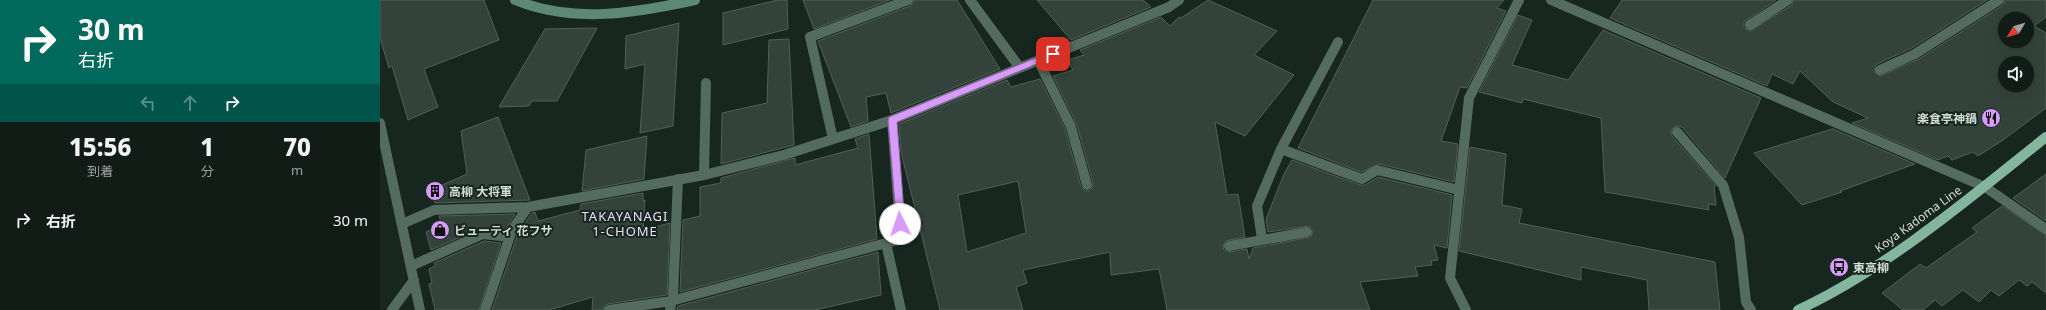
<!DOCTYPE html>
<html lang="ja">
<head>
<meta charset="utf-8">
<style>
  body { margin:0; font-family:"Noto Sans","Noto Sans JP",sans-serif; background:#1e2924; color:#f1f3f6; height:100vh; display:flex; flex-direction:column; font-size:15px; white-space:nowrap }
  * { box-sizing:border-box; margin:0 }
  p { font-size:13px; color:#9ca1a1 }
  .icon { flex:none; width:22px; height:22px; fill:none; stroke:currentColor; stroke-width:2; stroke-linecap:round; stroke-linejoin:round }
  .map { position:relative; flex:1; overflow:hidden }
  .details { display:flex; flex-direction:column; background:#111c17; width:380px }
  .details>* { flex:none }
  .guide { background:#00695c; color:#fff; overflow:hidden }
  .needle { width:26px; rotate:232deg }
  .fabs { position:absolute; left:1618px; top:12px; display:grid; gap:8px }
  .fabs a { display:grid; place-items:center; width:36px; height:36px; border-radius:50%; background:#111c17; box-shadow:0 4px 16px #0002,0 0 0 1px #303a36; font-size:20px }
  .pin { position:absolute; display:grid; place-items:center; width:34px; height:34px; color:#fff; margin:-17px; border-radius:8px; box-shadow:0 2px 6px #0006 }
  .me { position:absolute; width:44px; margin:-22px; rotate:356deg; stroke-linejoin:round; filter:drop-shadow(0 0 3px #0008) }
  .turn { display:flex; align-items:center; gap:14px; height:84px; padding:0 12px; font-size:18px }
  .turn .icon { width:52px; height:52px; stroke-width:2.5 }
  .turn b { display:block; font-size:28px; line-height:34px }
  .lanes { display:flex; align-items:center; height:38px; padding:0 12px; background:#0003; justify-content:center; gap:20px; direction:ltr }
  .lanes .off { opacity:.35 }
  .eta { display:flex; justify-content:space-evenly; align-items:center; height:68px; text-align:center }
  .eta b { font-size:24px; font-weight:800; line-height:28px }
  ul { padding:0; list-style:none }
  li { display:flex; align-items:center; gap:12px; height:60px; padding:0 12px }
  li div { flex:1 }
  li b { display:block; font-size:15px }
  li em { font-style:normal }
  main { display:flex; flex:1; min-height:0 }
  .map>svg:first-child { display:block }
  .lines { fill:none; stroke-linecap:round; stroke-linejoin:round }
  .stream { stroke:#5c8875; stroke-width:10 }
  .building { fill:#33433b; stroke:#506058; fill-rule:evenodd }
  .minor { stroke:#546b5f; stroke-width:10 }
  .major { stroke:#84b59d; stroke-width:10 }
  .route { fill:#d79bf9; stroke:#8c65a2 }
  .labels { text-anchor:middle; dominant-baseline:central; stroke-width:4; stroke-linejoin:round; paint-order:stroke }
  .poi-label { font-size:12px; font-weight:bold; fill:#d4ded9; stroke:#17261f; text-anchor:start }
  .street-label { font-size:12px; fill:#d4ded9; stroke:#17261f }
  .neighbourhood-label { font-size:13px; letter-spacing:1px; fill:#edddf7; stroke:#17261f }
</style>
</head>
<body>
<main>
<section class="details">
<div class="guide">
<div class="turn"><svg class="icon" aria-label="right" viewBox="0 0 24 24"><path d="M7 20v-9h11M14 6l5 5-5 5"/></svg><div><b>30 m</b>右折</div></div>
<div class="lanes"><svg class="icon off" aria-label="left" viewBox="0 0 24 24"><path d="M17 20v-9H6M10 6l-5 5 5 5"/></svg><svg class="icon off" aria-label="ahead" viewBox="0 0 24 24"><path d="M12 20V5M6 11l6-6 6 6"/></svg><svg class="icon" aria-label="right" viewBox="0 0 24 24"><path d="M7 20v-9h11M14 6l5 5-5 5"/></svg></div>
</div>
<div class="eta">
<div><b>15:56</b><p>到着</p></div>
<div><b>1</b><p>分</p></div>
<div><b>70</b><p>m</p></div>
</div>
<ul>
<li><svg class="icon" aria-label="right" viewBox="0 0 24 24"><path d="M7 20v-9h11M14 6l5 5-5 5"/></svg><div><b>右折</b></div><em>30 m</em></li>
</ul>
</section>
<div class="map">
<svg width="1666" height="310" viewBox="0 0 1666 310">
  <rect width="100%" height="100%" fill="#17261f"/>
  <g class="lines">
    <path class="stream" d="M 135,0 C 193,24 255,13 315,0"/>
  </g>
  <path class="building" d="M 0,0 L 104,0 L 119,40 L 44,69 L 58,107 L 28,120 L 12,66 L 9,68 L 0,38 Z
    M 398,0 L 407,0 L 408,29 L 343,45 L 343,13 Z
    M 423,0 L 510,0 L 434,29 Z
    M 534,0 L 577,0 L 620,69 L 511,113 L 506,93 L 486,97 L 488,121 L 471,127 L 438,41 L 530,6 Z
    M 657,0 L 763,0 L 771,7 L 691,40 Z
    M 828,0 L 897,31 L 874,55 L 914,75 L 865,136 L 835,122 L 847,195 L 858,194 L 865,237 L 845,241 L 843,247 L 844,250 L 850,252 L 867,249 L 869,259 L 873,248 L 931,237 L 933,230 L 929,226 L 888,232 L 886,219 L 904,174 L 912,160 L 980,185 L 985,185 L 998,177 L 1072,195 L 1067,248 L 1054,245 L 1058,260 L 1051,261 L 1052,265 L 1035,267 L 1038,276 L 980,282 L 990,310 L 787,310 L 779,269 L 731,275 L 730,252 L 643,270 L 647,283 L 636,287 L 643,310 L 560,310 L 521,152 L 519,124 L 627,80 L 631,87 L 660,79 L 685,129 L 701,187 L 705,191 L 709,191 L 713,187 L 713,183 L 697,125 L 673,76 L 693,70 L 688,60 L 704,55 L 700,50 L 781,17 L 790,26 L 799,17 L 801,18 ZM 638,181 L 646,233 L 587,252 L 578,195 Z
    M 993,0 L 1124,0 L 1117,8 L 1126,11 L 1087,88 L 1080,87 L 1061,141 L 1078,144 L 1074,182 L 999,164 L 981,172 L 918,148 Z
    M 1242,0 L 1396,0 L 1364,22 L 1364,28 L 1370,31 L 1412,5 L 1414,0 L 1607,0 L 1532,48 L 1497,64 L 1495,67 L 1494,72 L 1500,76 L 1539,59 L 1623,5 L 1625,0 L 1666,0 L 1666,17 L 1654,26 L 1666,33 L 1666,108 L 1623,140 L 1598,156 L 1593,152 L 1572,160 L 1568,156 L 1558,160 L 1472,123 L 1488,118 L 1453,102 L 1420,71 L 1413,84 L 1392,74 L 1387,86 L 1230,18 ZM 1625,19 L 1647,19 L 1647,41 L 1625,41 ZM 1625,63 L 1647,63 L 1647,85 L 1625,85 Z
    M 1138,15 L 1152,20 L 1132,65 L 1188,80 L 1223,30 L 1381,98 L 1345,178 L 1302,127 L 1296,126 L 1291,130 L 1292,136 L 1336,186 L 1334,187 L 1336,205 L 1328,204 L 1329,210 L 1225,192 L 1221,118 L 1143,99 L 1142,103 L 1099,92 Z
    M 299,23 L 293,126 L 260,133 L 265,64 L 245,69 L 246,36 Z
    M 217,28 L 177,101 L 152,101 L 149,106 L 119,107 L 165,29 Z
    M 409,39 L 414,145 L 341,164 L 342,113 L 387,103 L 389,40 Z
    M 118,117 L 150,200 L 55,203 L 51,190 L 87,174 L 81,131 Z
    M 1452,129 L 1453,129 L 1535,164 L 1460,191 L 1462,192 L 1422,205 L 1374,153 Z
    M 489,134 L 497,239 L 300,292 L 303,220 L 320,216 L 320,187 L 341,183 L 341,178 L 415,158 L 415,165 L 478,148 L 475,139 Z
    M 267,136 L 264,179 L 202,191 L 206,150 Z
    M 1090,147 L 1126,154 L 1122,205 L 1142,209 L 1139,223 L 1335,262 L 1340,310 L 1269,310 L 1267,280 L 1201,267 L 1201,280 L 1079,251 Z
    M 1666,174 L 1666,221 L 1633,198 Z
    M 263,193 L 263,201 L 265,200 L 263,230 L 290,223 L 287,295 L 228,304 L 225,305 L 223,310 L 212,310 L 213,297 L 169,310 L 112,310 L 138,233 L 152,213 L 155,212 L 158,221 L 200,210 L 201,204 Z
    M 1622,206 L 1666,235 L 1666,293 L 1652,282 L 1647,286 L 1639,280 L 1619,296 L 1611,290 L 1599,302 L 1583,290 L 1562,306 L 1555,300 L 1543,310 L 1523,310 L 1502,293 L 1540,264 L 1546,268 L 1597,232 L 1592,228 Z
    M 135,214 L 125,230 L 101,228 L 51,250 L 46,232 L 62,225 L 59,216 Z
    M 104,241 L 121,243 L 99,310 L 55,310 L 49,284 L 52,283 L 49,269 L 55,266 L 54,263 Z
    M 498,252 L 501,295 L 435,310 L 297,310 L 298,306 Z"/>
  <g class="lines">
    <path class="minor" d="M 590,0 L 640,68
      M 1171,0 L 1605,187 L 1666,229
      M 1370,25 L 1408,0
      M 658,60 L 691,127 L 707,185
      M 1500,70 L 1535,54 L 1619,0
      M 512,120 L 521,239 L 506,243 L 521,310
      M 0,123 L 40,310
      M 1297,132 L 1343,185 L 1359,237 L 1366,302 L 1371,310
      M 453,139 L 430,37 L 528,0
      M 901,149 L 982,179 L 997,170 L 1079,190
      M 324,175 L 326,83
      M 22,224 L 54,210 L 148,207 L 324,175 L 404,155 L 512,120 L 789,7 L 799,0
      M 882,239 L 877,206 L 901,149 L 958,42
      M 849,246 L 927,232
      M 31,266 L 103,234 L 130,237
      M 12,310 L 34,280
      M 105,310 L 132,230 L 148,207
      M 229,310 L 291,301 L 506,243
      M 290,310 L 293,296 L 298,179
      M 1086,310 L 1070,278 L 1089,98 L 1139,0"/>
    <path class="major" d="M 1418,310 C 1505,270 1591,197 1666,137"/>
  </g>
  <path class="route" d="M 673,51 L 677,54 L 676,56 L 517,122 L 525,224 L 520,228 L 517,227 L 508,120 L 509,117 Z"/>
  <defs>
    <symbol id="restaurant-disc" viewBox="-11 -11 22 22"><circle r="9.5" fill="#d79bf9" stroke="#17261f"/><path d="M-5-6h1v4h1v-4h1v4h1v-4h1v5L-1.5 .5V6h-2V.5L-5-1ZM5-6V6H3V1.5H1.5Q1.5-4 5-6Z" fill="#111"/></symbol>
    <symbol id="building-disc" viewBox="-11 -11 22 22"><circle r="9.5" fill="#d79bf9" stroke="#17261f"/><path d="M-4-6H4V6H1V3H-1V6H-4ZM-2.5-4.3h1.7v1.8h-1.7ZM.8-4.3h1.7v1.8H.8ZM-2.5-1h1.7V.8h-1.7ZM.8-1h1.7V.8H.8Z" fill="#111"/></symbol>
    <symbol id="shop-disc" viewBox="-11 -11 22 22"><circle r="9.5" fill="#d79bf9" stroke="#17261f"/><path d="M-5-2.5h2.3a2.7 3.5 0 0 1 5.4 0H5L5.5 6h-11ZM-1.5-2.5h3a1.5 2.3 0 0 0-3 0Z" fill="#111"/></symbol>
    <symbol id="bus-disc" viewBox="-11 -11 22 22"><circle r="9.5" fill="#d79bf9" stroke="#17261f"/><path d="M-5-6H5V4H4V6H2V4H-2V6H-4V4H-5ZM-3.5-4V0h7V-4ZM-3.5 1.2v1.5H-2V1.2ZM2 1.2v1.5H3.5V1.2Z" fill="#111"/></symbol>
  </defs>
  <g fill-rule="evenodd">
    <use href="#restaurant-disc" x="1600" y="107" width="22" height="22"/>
    <use href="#building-disc" x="44" y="180" width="22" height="22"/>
    <use href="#shop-disc" x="49" y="219" width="22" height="22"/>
    <use href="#bus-disc" x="1448" y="256" width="22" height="22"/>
  </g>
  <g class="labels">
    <g class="poi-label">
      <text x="1597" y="118" text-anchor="end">楽食亭神鍋</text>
      <text x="69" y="191">高柳 大将軍</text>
      <text x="74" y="230">ビューティ 花フサ</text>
      <text x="1473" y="267">東高柳</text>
    </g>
    <g class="street-label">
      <text transform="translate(1538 219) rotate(-36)">Koya Kadoma Line</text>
    </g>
    <g class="neighbourhood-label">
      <text x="245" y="216">TAKAYANAGI<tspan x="245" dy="15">1-CHOME</tspan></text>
    </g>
  </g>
</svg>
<div class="fabs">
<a><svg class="needle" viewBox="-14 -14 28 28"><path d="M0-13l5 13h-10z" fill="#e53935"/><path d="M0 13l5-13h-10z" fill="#9ca1a1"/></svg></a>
<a><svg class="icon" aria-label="sound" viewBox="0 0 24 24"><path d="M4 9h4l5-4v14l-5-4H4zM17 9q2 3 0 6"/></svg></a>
</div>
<div class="pin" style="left:673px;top:54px;background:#d93025"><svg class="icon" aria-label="arrive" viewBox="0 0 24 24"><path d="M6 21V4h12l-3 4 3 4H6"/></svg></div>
<svg class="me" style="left:520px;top:224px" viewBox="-20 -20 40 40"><circle r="19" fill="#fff"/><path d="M0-13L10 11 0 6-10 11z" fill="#d79bf9"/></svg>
</div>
</main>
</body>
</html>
